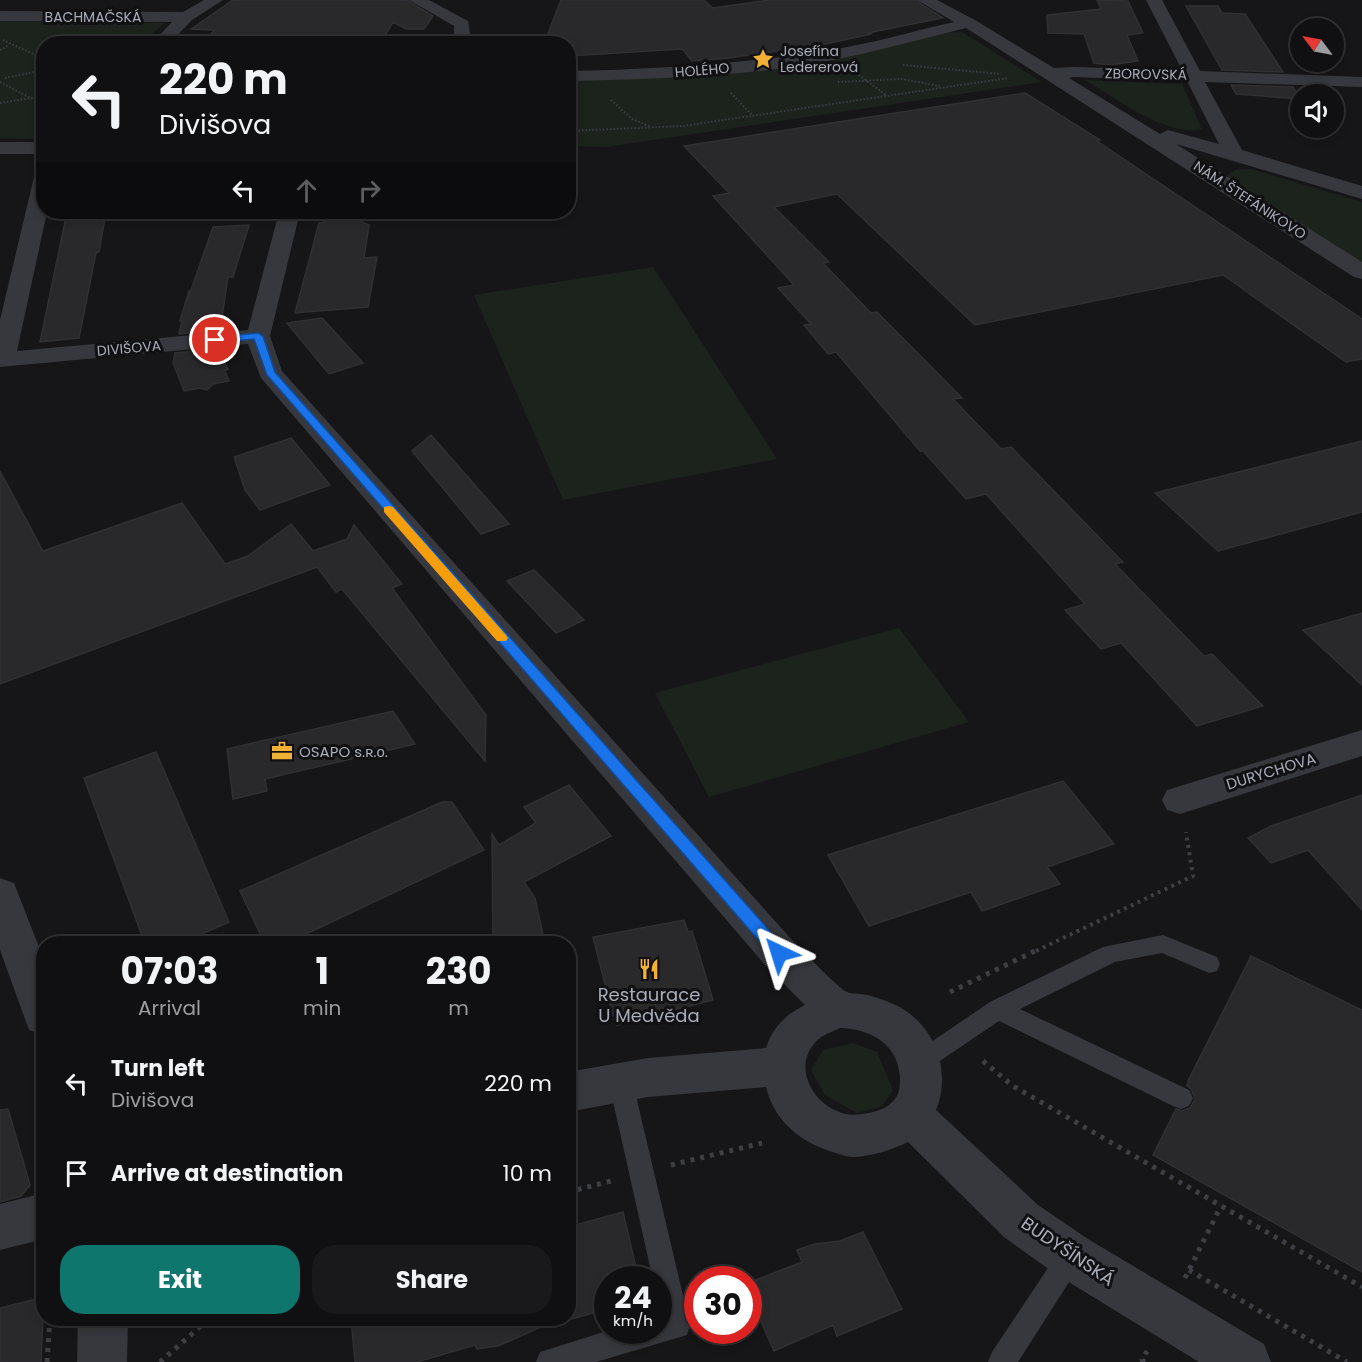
<!DOCTYPE html>
<html lang="en">
<head>
<meta charset="utf-8">
<style>
  body { margin:0; font-family:Poppins,sans-serif; background:#19191b; color:#f1f3f6; height:100vh; display:flex; flex-direction:column; font-size:22px; white-space:nowrap }
  * { box-sizing:border-box; margin:0 }
  p { font-size:20px; color:#9c9d9f }
  .icon { flex:none; width:33px; height:33px; fill:none; stroke:currentColor; stroke-width:2; stroke-linecap:round; stroke-linejoin:round }
  .map { position:relative; flex:1; overflow:hidden }
  .side { position:absolute; left:36px; top:936px; width:540px; height:390px; display:flex; flex-direction:column; background:#101012; border-radius:24px; box-shadow:0 3px 9px #0003,0 0 0 2px #303032 }
  .side>* { flex:none }
  .hud { position:absolute; left:36px; top:36px; width:540px; height:183px; border-radius:24px; box-shadow:0 3px 9px #0003,0 0 0 2px #303032; background:#101012; color:#f1f3f6; overflow:hidden }
  .needle { width:39px; rotate:302deg }
  .fabs { position:absolute; left:1290px; top:18px; display:grid; gap:12px }
  .fabs a { display:grid; place-items:center; width:54px; height:54px; border-radius:50%; background:#101012; box-shadow:0 3px 9px #0003,0 0 0 2px #303032; font-size:30px }
  .speed { position:absolute; left:594px; top:1266px; display:flex; gap:12px; font-size:30px; font-weight:700; text-align:center }
  .speed>* { display:grid; place-content:center; width:78px; height:78px; border-radius:50%; background:#101012; box-shadow:0 3px 9px #0003,0 0 0 2px #303032; line-height:1 }
  .speed small { font-size:15px; font-weight:400 }
  .speed .limit { border:9px solid #d22; background:#fff; color:#111 }
  .pin { position:absolute; display:grid; place-items:center; width:51px; height:51px; color:#fff; margin:-26px; border:3px solid #fff; border-radius:50%; box-shadow:0 2px 6px #0007 }
  .me { position:absolute; width:66px; margin:-33px; rotate:319deg; stroke-linejoin:round; filter:drop-shadow(0 0 4px #0008) }
  .turn { display:flex; align-items:center; gap:21px; height:126px; padding:0 24px; font-size:27px }
  .turn .icon { width:78px; height:78px; stroke-width:2.5 }
  .turn b { display:block; font-size:42px; line-height:51px }
  .lanes { display:flex; align-items:center; height:57px; padding:0 24px; background:#0003; justify-content:center; gap:30px; direction:ltr }
  .lanes .off { opacity:.35 }
  .eta { display:flex; justify-content:space-evenly; align-items:center; height:102px; text-align:center }
  .eta b { font-size:36px; font-weight:700; line-height:42px }
  .action { display:flex; gap:12px; margin-top:auto; padding:12px 24px }
  .action a { flex:1; height:69px; border-radius:24px; background:#0f766e; color:#fff; font-size:24px; font-weight:700; line-height:69px; text-align:center }
  .action a+a { background:#19191b; color:#f1f3f6 }
  ul { padding:0; list-style:none }
  li { display:flex; align-items:center; gap:18px; height:90px; padding:0 24px }
  li div { flex:1 }
  li b { display:block; font-size:22px }
  li em { font-style:normal }
  .map>svg:first-child { display:block }
  .green { fill:#1c231d }
  .building { fill:#29292c; stroke:#303034; stroke-width:1.5 }
  .lines { fill:none; stroke-linecap:round; stroke-linejoin:round }
  .path-far2 { stroke:#3d3f44; stroke-width:2; stroke-dasharray:1.5 2; stroke-linecap:butt }
  .path-far1 { stroke:#3d3f44; stroke-width:4; stroke-dasharray:3 4.5; stroke-linecap:butt }
  .path { stroke:#3d3f44; stroke-width:5; stroke-dasharray:4 6; stroke-linecap:butt }
  .lane { fill:#37383d; fill-rule:evenodd }
  .street { fill:#37383d; fill-rule:evenodd }
  .route { fill:#1a73e8; stroke:#114b97; stroke-width:1.5 }
  .slow { fill:#f59e0b }
  .labels { text-anchor:middle; dominant-baseline:central; stroke-width:6; stroke-linejoin:round; paint-order:stroke }
  .far-street-label { font-size:14px; fill:#a8adb8; stroke:#111113 }
  .far-poi-label { font-size:14px; fill:#a8adb8; stroke:#111113; text-anchor:start }
  .poi-label { font-size:15px; fill:#a8adb8; stroke:#111113; text-anchor:start }
  .street-label { font-size:15px; fill:#a8adb8; stroke:#111113 }
  .near-poi-label { font-size:18px; fill:#a8adb8; stroke:#111113 }
  .near-street-label { font-size:18px; fill:#a8adb8; stroke:#111113 }
</style>
</head>
<body>
<div class="map">
<svg width="1362" height="1362" viewBox="0 0 1362 1362">
  <rect width="100%" height="100%" fill="#161618"/>
  <path class="green" d="M 0,21 L 164,23 L 142,43 L 44,44 L 43,139 L 0,138 Z
    M 962,32 L 1042,82 L 606,147 L 569,146 L 568,82 L 571,80 L 699,75 L 835,57 L 945,33 Z
    M 1085,80 L 1182,84 L 1202,129 C 1168,138 1114,97 1085,80 Z
    M 1251,169 L 1362,202 L 1362,264 L 1228,178 L 1228,175 L 1235,170 Z
    M 653,267 L 777,459 L 563,500 L 474,295 Z
    M 899,628 L 969,722 L 709,797 L 655,693 Z
    M 853,1043 L 877,1052 L 893,1090 L 882,1106 L 857,1113 L 825,1095 L 811,1070 L 823,1050 Z"/>
  <path class="building" d="M 233,0 L 407,0 L 433,16 L 424,29 L 406,29 L 393,22 L 380,44 L 201,44 L 215,30 L 191,29 Z
    M 561,0 L 704,0 L 713,8 L 769,0 L 915,0 L 943,18 L 868,33 L 871,34 L 816,46 L 728,58 L 692,61 L 682,49 L 568,56 L 568,44 L 544,44 Z
    M 1097,0 L 1128,1 L 1129,3 L 1143,33 L 1127,35 L 1138,61 L 1110,65 L 1094,63 L 1084,34 L 1048,33 L 1047,15 L 1101,9 Z
    M 1186,6 L 1218,6 L 1222,13 L 1245,14 L 1283,72 L 1222,70 Z
    M 1231,85 L 1293,87 L 1300,99 L 1236,94 Z
    M 1025,93 L 1100,140 L 1097,141 L 1362,319 L 1362,359 L 1346,362 L 1223,275 L 975,325 L 837,194 L 774,207 L 829,262 L 823,263 L 871,313 L 877,312 L 962,398 L 953,399 L 1001,449 L 1011,447 L 1123,562 L 1115,564 L 1204,656 L 1212,654 L 1263,706 L 1197,726 L 1121,643 L 1101,649 L 1065,610 L 1085,604 L 986,494 L 966,499 L 923,451 L 920,451 L 836,352 L 828,354 L 804,325 L 811,324 L 778,288 L 794,285 L 713,196 L 729,193 L 684,146 Z
    M 67,212 L 106,212 L 99,252 L 96,253 L 79,338 L 40,342 Z
    M 356,219 L 369,225 L 364,258 L 377,257 L 368,307 L 295,313 L 319,223 L 325,222 L 325,220 Z
    M 249,225 L 233,277 L 228,277 L 222,317 L 203,319 L 209,331 L 179,334 L 182,321 L 180,321 L 189,291 L 190,293 L 213,227 Z
    M 322,318 L 363,363 L 329,374 L 287,323 Z
    M 218,349 L 228,369 L 225,371 L 229,381 L 213,384 L 207,390 L 200,388 L 184,391 L 173,363 L 175,353 Z
    M 431,435 L 509,524 L 481,534 L 412,451 Z
    M 291,438 L 330,485 L 260,510 L 245,490 L 234,457 Z
    M 1362,441 L 1362,512 L 1218,551 L 1155,493 Z
    M 0,471 L 43,551 L 182,503 L 225,564 L 248,556 L 291,524 L 313,551 L 347,539 L 354,525 L 402,584 L 392,588 L 486,715 L 485,761 L 342,589 L 336,592 L 317,567 L 0,684 Z
    M 534,570 L 584,620 L 556,633 L 507,581 Z
    M 1362,613 L 1362,685 L 1303,630 Z
    M 393,711 L 415,744 L 265,779 L 267,791 L 233,799 L 227,749 Z
    M 156,752 L 229,922 L 179,944 L 145,944 L 84,778 Z
    M 1063,781 L 1114,844 L 1047,867 L 1060,884 L 982,911 L 971,892 L 869,926 L 828,855 Z
    M 569,785 L 611,836 L 524,882 L 535,898 L 545,944 L 493,944 L 492,834 L 499,845 L 536,823 L 524,807 Z
    M 1362,795 L 1362,910 L 1308,850 L 1271,863 L 1248,838 L 1271,826 Z
    M 442,802 L 452,802 L 484,850 L 285,944 L 265,944 L 240,891 Z
    M 684,920 L 688,932 L 692,931 L 713,1000 L 617,1025 L 615,1016 L 613,1016 L 593,937 Z
    M 1251,956 L 1362,1010 L 1362,1272 L 1153,1155 L 1176,1109 L 1182,1111 L 1190,1108 L 1195,1099 L 1191,1089 L 1187,1086 L 1188,1081 Z
    M 8,1109 L 30,1185 L 21,1196 L 0,1202 L 0,1110 Z
    M 623,1212 L 639,1280 L 608,1280 L 608,1309 L 568,1320 L 568,1227 Z
    M 863,1232 L 902,1309 L 837,1336 L 833,1325 L 774,1351 L 748,1292 L 748,1283 L 802,1262 L 797,1250 L 815,1244 L 840,1241 Z
    M 44,1297 L 41,1362 L 0,1362 L 0,1308 Z
    M 351,1318 L 561,1318 L 498,1346 L 477,1349 L 475,1345 L 417,1362 L 355,1362 Z"/>
  <g class="lines">
    <path class="path-far2" d="M 3,40 L 44,59
      M 0,50 L 9,45
      M 903,65 L 1001,74
      M 856,73 L 886,95
      M 5,78 L 44,70
      M 0,82 L 44,105
      M 838,82 L 901,79 L 940,86
      M 731,93 L 753,116
      M 611,100 L 632,119 L 649,126
      M 0,103 L 44,96
      M 568,131 L 683,126 L 1008,78"/>
    <path class="path-far1" d="M 1036,951 L 1193,876 L 1186,832"/>
    <path class="path" d="M 950,992 L 1039,949
      M 983,1061 L 1013,1086 L 1362,1287
      M 671,1165 L 762,1143
      M 568,1192 L 611,1181
      M 1189,1270 L 1347,1362
      M 1185,1278 L 1221,1206
      M 47,1362 L 50,1318
      M 160,1362 L 210,1318
      M 1145,1362 L 1142,1360 L 1147,1351"/>
    <path class="lane" d="M 1163,935 L 1217,957 L 1220,964 L 1217,971 L 1209,973 L 1162,953 L 1115,962 L 1020,1009 L 1189,1090 L 1193,1098 L 1189,1106 L 1181,1109 L 1173,1106 L 999,1021 L 928,1069 L 920,1072 L 912,1069 L 908,1062 L 912,1055 L 990,1002 L 1103,947 Z
      M 620,1068 L 628,1071 L 632,1079 L 690,1325 L 687,1335 L 677,1338 L 596,1362 L 536,1362 L 540,1352 L 610,1330 L 658,1330 L 658,1316 L 661,1316 L 658,1303 L 658,1280 L 653,1280 L 608,1079 L 612,1071 Z
      M 1071,1243 L 1080,1247 L 1084,1256 L 1080,1265 L 1018,1362 L 988,1362 L 992,1352 L 1062,1247 Z"/>
    <path class="street" d="M 204,0 L 223,0 L 192,20 L 169,44 L 151,44 L 172,22 L 0,21 L 0,11 L 183,12 Z
      M 409,0 L 429,0 L 468,21 L 470,34 L 463,44 L 446,44 L 454,33 L 454,26 Z
      M 917,0 L 937,0 L 975,20 L 1054,68 L 1073,67 L 1182,70 L 1146,0 L 1162,0 L 1200,71 L 1362,77 L 1362,87 L 1205,82 L 1242,150 L 1362,186 L 1362,199 L 1176,144 L 1362,262 L 1362,279 L 1354,277 L 966,28 C 922,39 878,51 833,60 C 746,77 656,79 568,81 L 568,71 C 656,69 742,64 829,50 C 871,44 913,31 954,22 ZM 1073,77 L 1187,81 L 1219,144 L 1168,130 L 1160,134 L 1069,78 Z
      M 0,142 L 44,142 L 44,154 L 0,154 Z
      M 44,171 L 44,212 L 47,212 L 17,351 L 248,330 L 279,212 L 300,212 L 270,336 L 282,371 L 793,941 C 802,950 839,989 847,992 C 850,994 856,993 860,994 C 871,995 881,999 891,1003 C 933,1020 953,1069 936,1110 L 1038,1205 L 1088,1239 L 1264,1344 L 1271,1362 L 1199,1362 L 1054,1273 L 1004,1237 L 908,1142 C 891,1150 873,1156 854,1157 C 848,1157 842,1155 836,1153 C 803,1144 774,1122 766,1087 L 648,1097 L 568,1112 L 568,1072 L 648,1058 L 766,1048 C 772,1028 786,1014 805,1005 L 765,965 L 261,378 L 248,344 L 0,367 L 0,320 L 34,177 L 37,173 ZM 840,1028 C 871,1029 898,1044 900,1077 C 900,1084 900,1093 895,1099 C 888,1108 879,1111 868,1113 C 857,1115 847,1116 837,1111 C 808,1099 792,1060 820,1038 C 825,1034 834,1031 840,1028 Z
      M 1362,730 L 1362,756 L 1180,814 L 1167,810 L 1162,800 L 1167,790 Z
      M 0,878 L 14,883 L 44,960 L 44,1035 L 29,1030 L 0,950 Z
      M 44,1193 L 44,1239 L 0,1250 L 0,1204 Z
      M 78,1318 L 128,1318 L 127,1362 L 77,1362 Z"/>
  </g>
  <path class="route" d="M 258,333 L 263,336 L 275,372 L 785,948 L 788,953 L 785,958 L 779,960 L 774,958 L 267,375 L 254,339 L 215,343 L 210,340 L 215,337 Z"/>
  <path class="slow" d="M 389,506 L 393,507 L 506,635 L 508,638 L 506,641 L 497,641 L 384,512 L 384,507 Z"/>
  <defs>
    <symbol id="sight-bare" viewBox="-9 -9 18 18"><path d="M0-6L1.8-2.2L6-1.7L2.9 1.2L3.7 5.4L0 3.3L-3.7 5.4L-2.9 1.2L-6-1.7L-1.8-2.2Z" fill="#f2b134" stroke="#111113" stroke-width="2.5" paint-order="stroke"/></symbol>
    <symbol id="office-bare" viewBox="-9 -9 18 18"><path d="M-6-3h4V-5.5h4V-3h4V5H-6ZM-1-4.5V-3h2v-1.5ZM-6 0V1H6V0Z" fill="#f2b134" stroke="#111113" stroke-width="2.5" paint-order="stroke"/></symbol>
    <symbol id="restaurant-bare" viewBox="-9 -9 18 18"><path d="M-5-6h1v4h1v-4h1v4h1v-4h1v5L-1.5 .5V6h-2V.5L-5-1ZM5-6V6H3V1.5H1.5Q1.5-4 5-6Z" fill="#f2b134" stroke="#111113" stroke-width="2.5" paint-order="stroke"/></symbol>
  </defs>
  <g fill-rule="evenodd">
    <use href="#sight-bare" x="748" y="44" width="30" height="30"/>
    <use href="#office-bare" x="267" y="736" width="30" height="30"/>
    <use href="#restaurant-bare" x="634" y="954" width="30" height="30"/>
  </g>
  <g class="labels">
    <g class="far-street-label">
      <text x="93" y="17">BACHMAČSKÁ</text>
      <text transform="translate(702 70) rotate(-5)">HOLÉHO</text>
      <text transform="translate(1146 74) rotate(1)">ZBOROVSKÁ</text>
      <text transform="translate(1250 200) rotate(33)">NÁM. ŠTEFÁNIKOVO</text>
      <text transform="translate(129 348) rotate(-5)">DIVIŠOVA</text>
    </g>
    <g class="far-poi-label">
      <text x="780" y="51">Josefína<tspan x="780" dy="16">Ledererová</tspan></text>
    </g>
    <g class="poi-label">
      <text x="299" y="751">OSAPO s.ʀ.ᴏ.</text>
    </g>
    <g class="street-label">
      <text transform="translate(1271 771) rotate(-17)">DURYCHOVA</text>
    </g>
    <g class="near-poi-label">
      <text x="649" y="994">Restaurace<tspan x="649" dy="21">U Medvěda</tspan></text>
    </g>
    <g class="near-street-label">
      <text transform="translate(1068 1251) rotate(34)">BUDYŠÍNSKÁ</text>
    </g>
  </g>
</svg>
<div class="fabs">
<a><svg class="needle" viewBox="-14 -14 28 28"><path d="M0-13l5 13h-10z" fill="#e53935"/><path d="M0 13l5-13h-10z" fill="#9c9d9f"/></svg></a>
<a><svg class="icon" aria-label="sound" viewBox="0 0 24 24"><path d="M4 9h4l5-4v14l-5-4H4zM17 9q2 3 0 6"/></svg></a>
</div>
<div class="speed"><div>24<small>km/h</small></div><div class="limit">30</div></div>
<div class="pin" style="left:215px;top:340px;background:#d93025"><svg class="icon" aria-label="arrive" viewBox="0 0 24 24"><path d="M6 21V4h12l-3 4 3 4H6"/></svg></div>
<svg class="me" style="left:779px;top:953px" viewBox="-20 -20 40 40"><path d="M0-17L14 15 0 8-14 15z" fill="#1a73e8" stroke="#fff" stroke-width="4"/></svg>
<div class="hud">
<div class="turn"><svg class="icon" aria-label="left" viewBox="0 0 24 24"><path d="M17 20v-9H6M10 6l-5 5 5 5"/></svg><div><b>220 m</b>Divišova</div></div>
<div class="lanes"><svg class="icon" aria-label="left" viewBox="0 0 24 24"><path d="M17 20v-9H6M10 6l-5 5 5 5"/></svg><svg class="icon off" aria-label="ahead" viewBox="0 0 24 24"><path d="M12 20V5M6 11l6-6 6 6"/></svg><svg class="icon off" aria-label="right" viewBox="0 0 24 24"><path d="M7 20v-9h11M14 6l5 5-5 5"/></svg></div>
</div>
<section class="side">
<div class="eta">
<div><b>07:03</b><p>Arrival</p></div>
<div><b>1</b><p>min</p></div>
<div><b>230</b><p>m</p></div>
</div>
<ul>
<li><svg class="icon" aria-label="left" viewBox="0 0 24 24"><path d="M17 20v-9H6M10 6l-5 5 5 5"/></svg><div><b>Turn left</b><p>Divišova</p></div><em>220 m</em></li>
<li><svg class="icon" aria-label="arrive" viewBox="0 0 24 24"><path d="M6 21V4h12l-3 4 3 4H6"/></svg><div><b>Arrive at destination</b></div><em>10 m</em></li>
</ul>
<div class="action"><a>Exit</a><a>Share</a></div>
</section>
</div>
</body>
</html>
